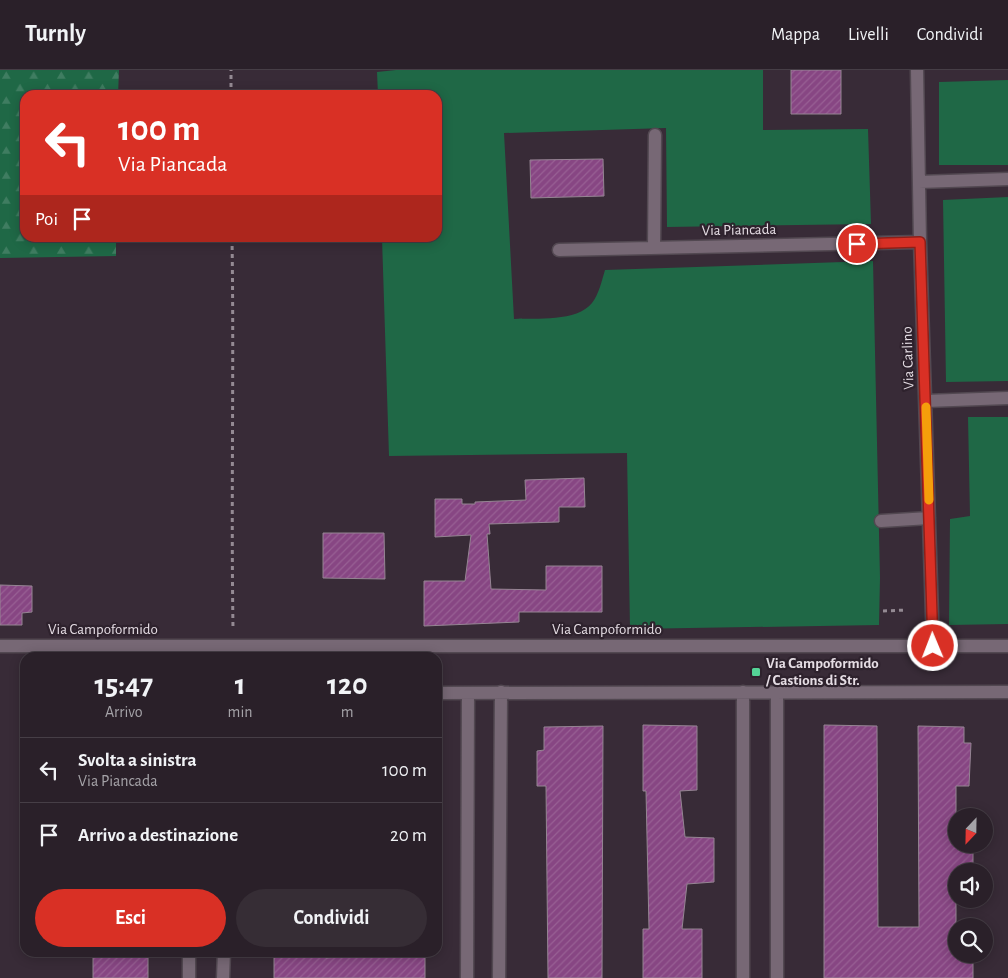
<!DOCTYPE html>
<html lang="it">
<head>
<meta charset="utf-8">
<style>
  body { margin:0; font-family:"Alegreya Sans",sans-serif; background:#362d35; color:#f1f3f6; height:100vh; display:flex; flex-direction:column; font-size:19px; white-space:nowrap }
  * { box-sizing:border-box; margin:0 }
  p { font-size:16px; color:#a5a3a8 }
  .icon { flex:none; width:28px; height:28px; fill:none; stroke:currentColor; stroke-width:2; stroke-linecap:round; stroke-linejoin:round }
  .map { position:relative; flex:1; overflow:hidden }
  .side { position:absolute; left:20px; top:582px; width:422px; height:305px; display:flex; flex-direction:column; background:#2a2029; border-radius:15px; box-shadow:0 2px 12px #0003,0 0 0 1px #463e46 }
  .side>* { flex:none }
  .hud { position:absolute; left:20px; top:20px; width:422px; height:152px; border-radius:15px; box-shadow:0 2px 12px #0003,0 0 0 1px #463e46; background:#d93025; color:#fff; overflow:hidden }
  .needle { width:32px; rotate:202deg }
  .buttons { position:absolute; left:948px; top:738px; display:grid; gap:10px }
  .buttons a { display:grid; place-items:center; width:45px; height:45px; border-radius:50%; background:#2a2029; box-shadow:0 2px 12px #0003,0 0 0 1px #463e46; font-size:25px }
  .pin { position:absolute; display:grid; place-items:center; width:42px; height:42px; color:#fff; margin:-21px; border:2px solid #fff; border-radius:50%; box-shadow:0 1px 5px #0007 }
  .me { position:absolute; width:55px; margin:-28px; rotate:359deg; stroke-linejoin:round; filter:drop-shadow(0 0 4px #0008) }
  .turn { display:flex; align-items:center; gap:18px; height:105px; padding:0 15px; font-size:22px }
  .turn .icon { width:65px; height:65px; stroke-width:2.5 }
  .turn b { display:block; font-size:35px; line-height:42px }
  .then { display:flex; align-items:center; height:48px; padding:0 15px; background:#0003; gap:10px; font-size:19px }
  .eta { display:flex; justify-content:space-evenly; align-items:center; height:85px; text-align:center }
  .eta b { font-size:30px; font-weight:700; line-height:35px }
  .button { display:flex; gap:10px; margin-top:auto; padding:10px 15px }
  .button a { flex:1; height:58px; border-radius:30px; background:#d93025; color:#fff; font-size:20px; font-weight:700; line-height:58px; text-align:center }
  .button a+a { background:#362d35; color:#f1f3f6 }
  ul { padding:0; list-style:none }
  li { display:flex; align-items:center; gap:15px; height:65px; padding:0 15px; border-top:1px solid #463e46 }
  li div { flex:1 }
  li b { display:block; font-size:19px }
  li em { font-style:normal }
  header { display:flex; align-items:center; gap:30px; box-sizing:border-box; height:70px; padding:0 25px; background:#2a2029; border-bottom:1px solid #463e46 }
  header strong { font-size:24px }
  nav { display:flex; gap:28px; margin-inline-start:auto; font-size:18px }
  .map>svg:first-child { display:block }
  .grass { fill:#1f6846 }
  .forest { fill:url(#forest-firs) }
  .building { fill:url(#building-hatch); stroke:#958593 }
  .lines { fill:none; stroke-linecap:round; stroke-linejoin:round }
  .street-casing { stroke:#524851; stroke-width:15 }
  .path { stroke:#948a93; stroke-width:3; stroke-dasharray:4 4; stroke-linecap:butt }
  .street { stroke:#776875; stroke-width:12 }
  .route-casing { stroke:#8d1f18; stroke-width:12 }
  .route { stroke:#d93025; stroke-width:9 }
  .slow { stroke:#f59e0b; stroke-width:9 }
  .poi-dot { fill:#54d396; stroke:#2e222d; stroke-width:2 }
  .labels { text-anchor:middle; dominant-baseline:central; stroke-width:4.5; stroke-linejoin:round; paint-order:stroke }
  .street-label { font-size:15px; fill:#e5dde4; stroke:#2e222d }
  .poi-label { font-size:15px; font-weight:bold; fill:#e5dde4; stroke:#2e222d; text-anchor:start }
</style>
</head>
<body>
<header>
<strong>Turnly</strong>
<nav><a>Mappa</a><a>Livelli</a><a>Condividi</a></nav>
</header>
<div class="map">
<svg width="1008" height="908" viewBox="0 0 1008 908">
  <defs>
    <pattern id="forest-firs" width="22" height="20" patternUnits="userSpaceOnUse" patternTransform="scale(1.25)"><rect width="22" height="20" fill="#1f6846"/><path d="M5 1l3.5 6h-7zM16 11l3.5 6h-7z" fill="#3f7d61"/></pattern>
    <pattern id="building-hatch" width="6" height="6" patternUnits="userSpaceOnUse" patternTransform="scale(1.25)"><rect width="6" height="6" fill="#874683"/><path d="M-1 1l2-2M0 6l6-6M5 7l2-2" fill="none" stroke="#986094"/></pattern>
  </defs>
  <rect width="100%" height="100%" fill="#382b37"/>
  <path class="grass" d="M 396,0 L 763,0 L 763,60 L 868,59 L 871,154 L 667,157 L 666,58 L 504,63 L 514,249 C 536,248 577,252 592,233 C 599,224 602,210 605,200 L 873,191 L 880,508 L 879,555 L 630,559 L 627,383 L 389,386 L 382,168 L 438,168 L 438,25 L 378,25 L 377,2 Z
    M 1008,10 L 1008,95 L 939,95 L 939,12 Z
    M 1008,127 L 1008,311 L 946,312 L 943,130 Z
    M 968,347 L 1008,347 L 1008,554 L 949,555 L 950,449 L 970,446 Z"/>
  <path class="forest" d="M 0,0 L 119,0 L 118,25 L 25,25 L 25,168 L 116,168 L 116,186 L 0,188 Z"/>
  <path class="building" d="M 791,0 L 841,0 L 841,44 L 791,44 Z
    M 603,89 L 604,126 L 531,128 L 530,90 Z
    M 584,408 L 585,437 L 559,437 L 559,452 L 489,454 L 490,464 L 487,464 L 491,519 L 546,520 L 546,496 L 602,496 L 602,542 L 519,542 L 519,552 L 424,556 L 424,511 L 465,511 L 471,465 L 435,467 L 435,429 L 462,429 L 462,434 L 475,434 L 475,432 L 526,430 L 525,410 Z
    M 323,463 L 384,463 L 385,509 L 323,508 Z
    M 0,515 L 32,516 L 32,542 L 22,543 L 22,555 L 0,555 Z
    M 643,655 L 697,656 L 697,720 L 680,721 L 685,767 L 714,768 L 714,812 L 687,814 L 682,859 L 702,859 L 702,908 L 643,908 L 643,859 L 649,859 L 646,721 L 643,721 Z
    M 824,655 L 877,656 L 878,857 L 919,857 L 918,656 L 964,657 L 964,673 L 971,673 L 969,716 L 956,716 L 956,774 L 973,774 L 973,801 L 956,801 L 956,884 L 973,884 L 973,908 L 824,908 Z
    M 603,656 L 602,908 L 548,908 L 546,716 L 537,716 L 537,681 L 544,680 L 544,657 Z
    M 93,882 L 148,882 L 148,908 L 93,908 Z
    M 274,882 L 325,882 L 326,888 L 369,885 L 369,882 L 425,882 L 425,908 L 274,908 Z"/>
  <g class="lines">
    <defs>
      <path id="street" d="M 917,0 L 920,172 L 933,576
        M 919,112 L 1008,109
        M 654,178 L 655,65
        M 559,180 L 920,172
        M 926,331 L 1008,328
        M 881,451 L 929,448
        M 0,576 L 1008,576
        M 207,576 L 211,588
        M 438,623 L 1008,622
        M 189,882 L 189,908
        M 223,908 L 224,882
        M 467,908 L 468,623
        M 499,908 L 501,622
        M 743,908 L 743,622
        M 777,908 L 777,623"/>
    </defs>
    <use href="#street" class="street-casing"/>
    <path class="path" d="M 231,25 L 231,0
      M 232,168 C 234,298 231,428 233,558
      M 883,541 L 906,540"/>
    <use href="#street" class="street"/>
  </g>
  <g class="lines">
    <defs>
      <path id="route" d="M 857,174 L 920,172 L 933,576"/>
    </defs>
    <use href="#route" class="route-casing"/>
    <use href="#route" class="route"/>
    <path class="slow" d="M 926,337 L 929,430"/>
  </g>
  <rect class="poi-dot" x="751" y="597" width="10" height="10" rx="2.5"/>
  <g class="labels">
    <g class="street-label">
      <text transform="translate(739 160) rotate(-1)">Via Piancada</text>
      <text transform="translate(908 288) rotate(-92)">Via Carlino</text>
      <text x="103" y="559">Via Campoformido</text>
      <text x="607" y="559">Via Campoformido</text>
    </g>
    <g class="poi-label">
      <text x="766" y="593">Via Campoformido<tspan x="766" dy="17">/ Castions di Str.</tspan></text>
    </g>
  </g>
</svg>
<div class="buttons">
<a><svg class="needle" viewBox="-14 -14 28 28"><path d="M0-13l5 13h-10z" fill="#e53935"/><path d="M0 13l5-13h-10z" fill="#a5a3a8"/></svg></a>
<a><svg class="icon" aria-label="sound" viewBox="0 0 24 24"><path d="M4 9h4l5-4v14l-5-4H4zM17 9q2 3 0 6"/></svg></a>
<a><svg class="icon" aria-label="search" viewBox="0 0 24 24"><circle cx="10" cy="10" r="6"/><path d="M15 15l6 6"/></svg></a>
</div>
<div class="pin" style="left:857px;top:174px;background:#d93025"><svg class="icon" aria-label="arrive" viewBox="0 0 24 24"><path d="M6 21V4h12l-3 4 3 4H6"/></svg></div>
<svg class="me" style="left:933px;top:576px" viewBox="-20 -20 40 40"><circle r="17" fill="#d93025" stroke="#fff" stroke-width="3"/><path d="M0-11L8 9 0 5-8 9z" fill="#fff"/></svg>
<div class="hud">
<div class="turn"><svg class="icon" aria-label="left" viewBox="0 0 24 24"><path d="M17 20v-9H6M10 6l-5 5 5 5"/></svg><div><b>100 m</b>Via Piancada</div></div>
<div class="then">Poi<svg class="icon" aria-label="arrive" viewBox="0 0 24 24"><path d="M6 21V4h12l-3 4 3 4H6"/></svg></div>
</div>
<section class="side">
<div class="eta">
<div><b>15:47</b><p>Arrivo</p></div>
<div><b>1</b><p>min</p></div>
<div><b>120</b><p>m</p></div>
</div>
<ul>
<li><svg class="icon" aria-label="left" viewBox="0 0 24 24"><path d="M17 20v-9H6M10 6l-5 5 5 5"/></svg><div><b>Svolta a sinistra</b><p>Via Piancada</p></div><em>100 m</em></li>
<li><svg class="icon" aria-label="arrive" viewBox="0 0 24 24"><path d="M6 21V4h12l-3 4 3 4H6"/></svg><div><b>Arrivo a destinazione</b></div><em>20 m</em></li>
</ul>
<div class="button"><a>Esci</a><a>Condividi</a></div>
</section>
</div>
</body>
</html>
